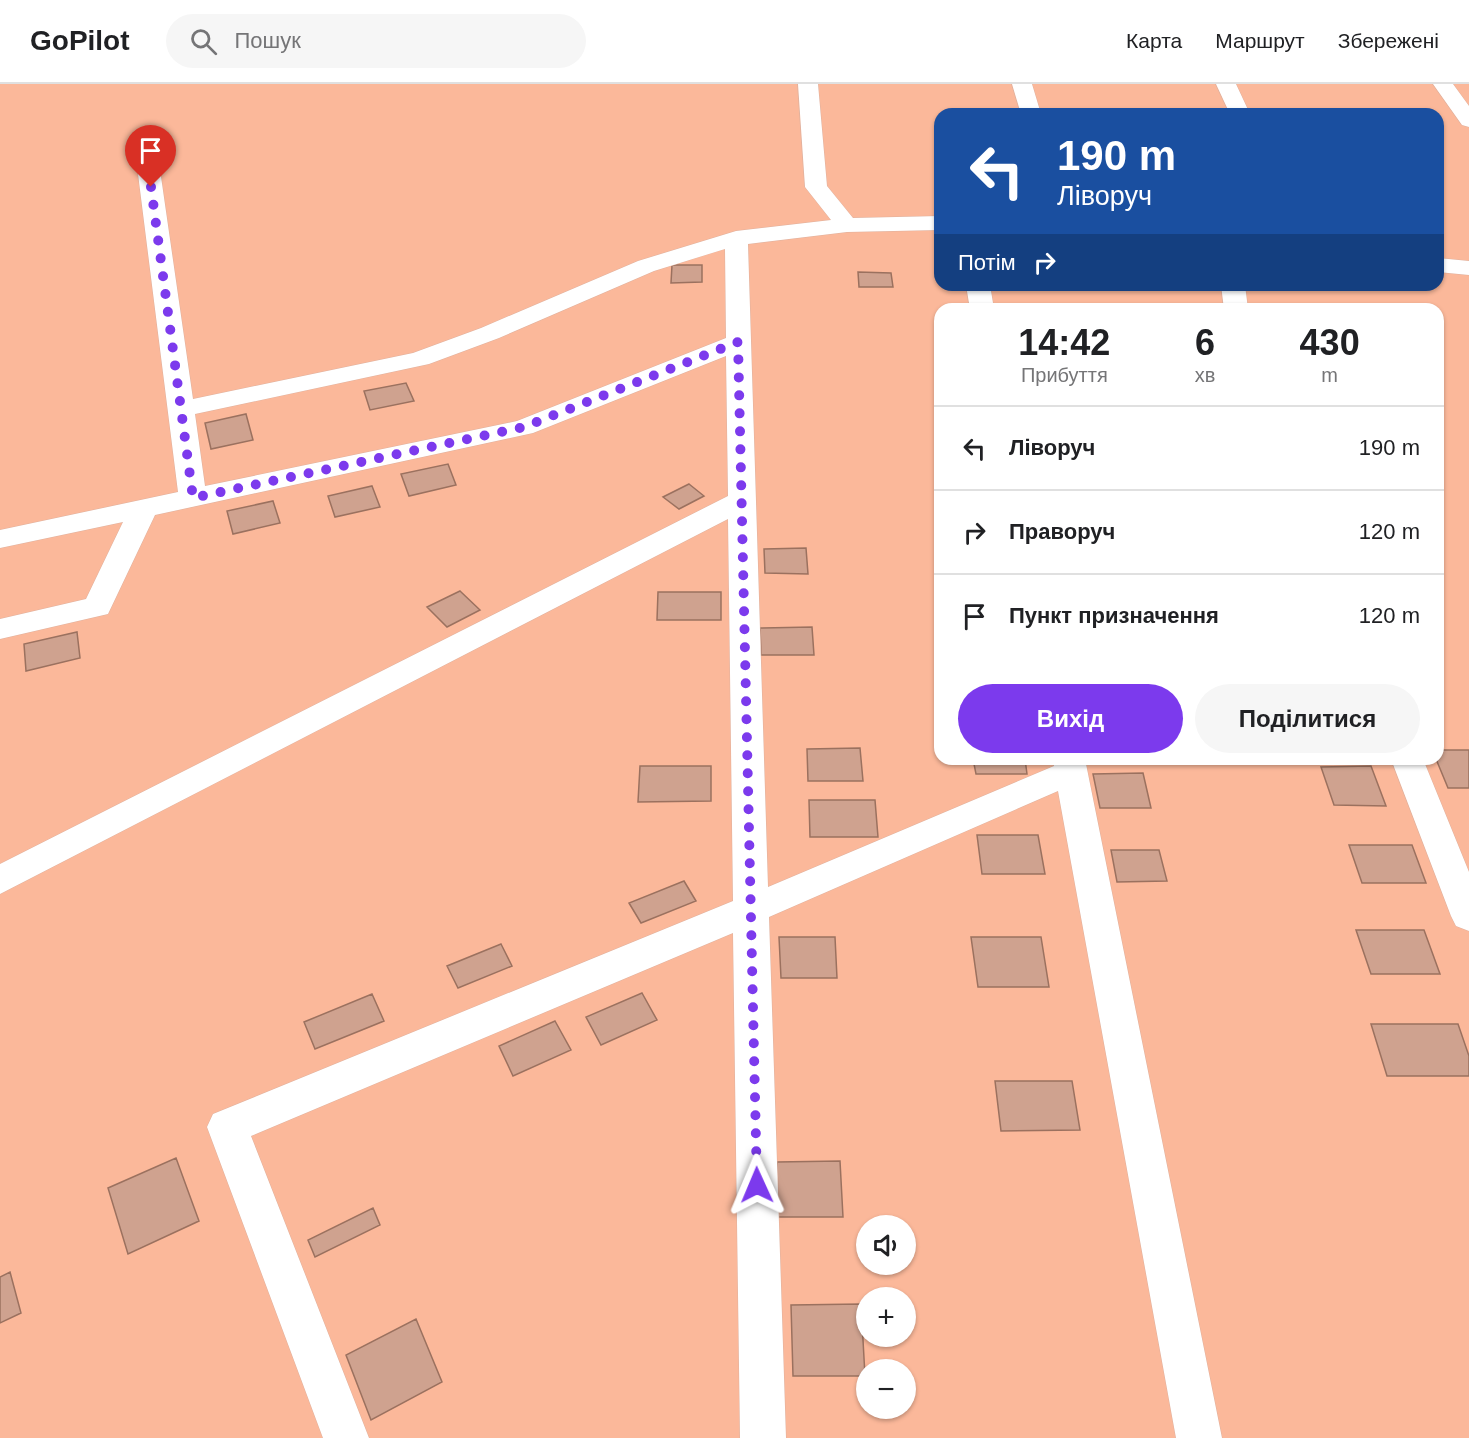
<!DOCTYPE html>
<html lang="uk">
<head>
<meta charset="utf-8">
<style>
  body { margin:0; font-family:Arial,sans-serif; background:#f6f6f6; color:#202124; height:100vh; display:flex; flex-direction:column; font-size:22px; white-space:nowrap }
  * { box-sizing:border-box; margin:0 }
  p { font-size:20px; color:#757577 }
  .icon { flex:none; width:33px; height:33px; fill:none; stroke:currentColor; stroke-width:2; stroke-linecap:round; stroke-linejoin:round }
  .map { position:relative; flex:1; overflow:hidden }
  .side { position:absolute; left:934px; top:219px; width:510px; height:462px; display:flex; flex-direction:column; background:#fff; border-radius:18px; box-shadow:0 2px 4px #0004 }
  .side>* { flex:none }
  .top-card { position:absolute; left:934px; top:24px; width:510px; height:183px; border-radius:18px; box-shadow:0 2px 4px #0004; background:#1a4fa0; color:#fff; overflow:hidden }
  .tools { position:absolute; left:856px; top:1131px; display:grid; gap:12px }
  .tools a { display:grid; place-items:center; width:60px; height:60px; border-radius:50%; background:#fff; box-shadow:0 2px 4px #0004; font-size:30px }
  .pin { position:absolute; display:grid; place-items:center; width:51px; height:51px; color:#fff; margin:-62px -26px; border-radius:50% 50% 50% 0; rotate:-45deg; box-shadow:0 0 6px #0007 }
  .pin .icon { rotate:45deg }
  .me { position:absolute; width:66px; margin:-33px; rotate:359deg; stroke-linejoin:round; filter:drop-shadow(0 0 4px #0008) }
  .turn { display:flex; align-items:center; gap:21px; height:126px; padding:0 24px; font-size:27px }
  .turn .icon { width:78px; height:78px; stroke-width:2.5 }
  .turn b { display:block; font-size:42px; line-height:51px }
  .then { display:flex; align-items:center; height:57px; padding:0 24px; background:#0003; gap:12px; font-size:22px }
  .eta { display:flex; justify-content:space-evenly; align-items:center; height:102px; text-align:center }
  .eta b { font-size:36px; font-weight:800; line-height:42px }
  .action { display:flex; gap:12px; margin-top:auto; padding:12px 24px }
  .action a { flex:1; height:69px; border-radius:36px; background:#7c3aed; color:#fff; font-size:24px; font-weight:800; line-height:69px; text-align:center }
  .action a+a { background:#f6f6f6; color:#202124 }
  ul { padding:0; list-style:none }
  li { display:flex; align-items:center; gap:18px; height:84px; padding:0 24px; border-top:2px solid #e0e0e0 }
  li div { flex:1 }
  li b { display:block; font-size:22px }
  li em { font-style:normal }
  header { display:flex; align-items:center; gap:36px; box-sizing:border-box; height:84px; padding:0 30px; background:#fff; border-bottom:2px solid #e0e0e0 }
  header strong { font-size:28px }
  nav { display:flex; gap:33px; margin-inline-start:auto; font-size:21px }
  .search { width:420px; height:54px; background:#f6f6f6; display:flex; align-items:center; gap:15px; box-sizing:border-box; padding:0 21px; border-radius:33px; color:#757577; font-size:22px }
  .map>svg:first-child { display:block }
  .green { fill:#fbb89a; fill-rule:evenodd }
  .building { fill:#cfa28f; stroke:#9b715f; stroke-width:1.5 }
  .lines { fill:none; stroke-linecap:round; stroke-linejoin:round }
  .minor-casing { stroke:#dfb19e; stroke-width:1 }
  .minor { fill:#fff; fill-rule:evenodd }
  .route { stroke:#7c3aed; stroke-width:10; stroke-dasharray:0 18 }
</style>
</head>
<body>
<header>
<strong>GoPilot</strong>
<div class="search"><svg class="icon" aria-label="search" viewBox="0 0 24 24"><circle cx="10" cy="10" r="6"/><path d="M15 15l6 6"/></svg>Пошук</div>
<nav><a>Карта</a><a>Маршрут</a><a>Збережені</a></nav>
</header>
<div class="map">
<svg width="1469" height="1354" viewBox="0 0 1469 1354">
  <rect width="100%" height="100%" fill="#fde0d4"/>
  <path class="green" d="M 0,0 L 1469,0 L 1469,1354 L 0,1354 ZM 940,30 L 1438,30 L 1438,201 L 940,201 ZM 940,225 L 1438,225 L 1438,675 L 940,675 ZM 867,1142 L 906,1142 L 906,1180 L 867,1180 ZM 867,1214 L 906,1214 L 906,1252 L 867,1252 ZM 867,1286 L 906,1286 L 906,1324 L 867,1324 Z"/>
  <path class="building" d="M 672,181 L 702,181 L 702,198 L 671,199 Z
    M 858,188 L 891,189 L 893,203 L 859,203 Z
    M 406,299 L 414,317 L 370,326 L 364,307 Z
    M 246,330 L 253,356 L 211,365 L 205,339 Z
    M 448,380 L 456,401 L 409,412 L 401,390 Z
    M 689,400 L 704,412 L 679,425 L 663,413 Z
    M 372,402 L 380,423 L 335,433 L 328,412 Z
    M 273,417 L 280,439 L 233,450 L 227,427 Z
    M 806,464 L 808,490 L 765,489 L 764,465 Z
    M 460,507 L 480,526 L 447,543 L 427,523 Z
    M 658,508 L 721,508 L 721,536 L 657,536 Z
    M 812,543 L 814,571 L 761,571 L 760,544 Z
    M 77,548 L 80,574 L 26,587 L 24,560 Z
    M 860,664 L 863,697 L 808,697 L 807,665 Z
    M 1438,666 L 1469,666 L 1469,704 L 1448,704 L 1436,675 L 1438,675 Z
    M 973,675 L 1025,675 L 1027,690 L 976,690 Z
    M 640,682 L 711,682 L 711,717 L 638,718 Z
    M 1371,682 L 1386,722 L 1334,721 L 1321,683 Z
    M 1143,689 L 1151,724 L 1100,724 L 1093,690 Z
    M 809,716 L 875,716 L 878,753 L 810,753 Z
    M 977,751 L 1038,751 L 1045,790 L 982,790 Z
    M 1349,761 L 1412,761 L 1426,799 L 1362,799 Z
    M 1111,766 L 1159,766 L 1167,797 L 1117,798 Z
    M 684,797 L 696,817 L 641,839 L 629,819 Z
    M 1356,846 L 1424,846 L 1440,890 L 1371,890 Z
    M 779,853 L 835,853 L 837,894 L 781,894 Z
    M 971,853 L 1041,853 L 1049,903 L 978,903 Z
    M 501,860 L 512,882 L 458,904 L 447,882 Z
    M 642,909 L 657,936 L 601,961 L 586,933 Z
    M 372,910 L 384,937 L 315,965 L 304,938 Z
    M 555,937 L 571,966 L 513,992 L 499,962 Z
    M 1371,940 L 1458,940 L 1469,972 L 1469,992 L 1387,992 Z
    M 995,997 L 1072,997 L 1080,1046 L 1001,1047 Z
    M 176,1074 L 199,1137 L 128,1170 L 108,1104 Z
    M 840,1077 L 843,1133 L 778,1133 L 777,1078 Z
    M 373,1124 L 380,1141 L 315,1173 L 308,1156 Z
    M 10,1188 L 21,1229 L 0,1239 L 0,1193 Z
    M 861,1220 L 865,1292 L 793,1292 L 791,1221 Z
    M 416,1235 L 442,1298 L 371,1336 L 346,1271 Z"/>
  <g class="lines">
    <defs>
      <path id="minor" d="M 798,0 L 818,0 L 827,102 L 853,134 L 940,132 L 940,146 L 847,148 L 748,160 L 768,803 L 1054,682 L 1053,675 L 1085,675 L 1222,1354 L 1176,1354 L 1058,707 L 769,833 L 786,1354 L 740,1354 L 733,849 L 251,1052 L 369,1354 L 323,1354 L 207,1043 L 213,1030 L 733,817 L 728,435 L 0,810 L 0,780 L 728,412 L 726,272 L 533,349 L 155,431 L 108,530 L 0,555 L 0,535 L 86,515 L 123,438 L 0,464 L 0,446 L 178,408 L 134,58 L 138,54 L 152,54 L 156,58 L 193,315 L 413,269 L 481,244 L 638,177 L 736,147 L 831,136 L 805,103 ZM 725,165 L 726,254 L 517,337 L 205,402 L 195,330 L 429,280 L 499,254 L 654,187 Z
        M 1012,0 L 1032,0 L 1041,30 L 1021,30 Z
        M 1216,0 L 1236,0 L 1250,30 L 1230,30 Z
        M 1433,0 L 1453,0 L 1469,22 L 1469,43 L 1462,41 Z
        M 1438,174 L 1469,177 L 1469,191 L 1438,188 Z
        M 966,201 L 990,201 L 994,225 L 970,225 Z
        M 1221,201 L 1245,201 L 1248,225 L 1224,225 Z
        M 1391,675 L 1423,675 L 1469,788 L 1469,847 L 1456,842 L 1451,832 Z"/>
    </defs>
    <use href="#minor" class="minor-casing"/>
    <use href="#minor" class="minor"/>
  </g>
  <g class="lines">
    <path class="route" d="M 151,103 L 193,414 L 524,343 L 738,258 L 757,1101"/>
  </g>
</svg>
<div class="tools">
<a><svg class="icon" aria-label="sound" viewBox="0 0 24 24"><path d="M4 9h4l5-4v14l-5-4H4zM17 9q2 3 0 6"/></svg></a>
<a>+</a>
<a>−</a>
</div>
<div class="pin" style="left:151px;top:103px;background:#d93025"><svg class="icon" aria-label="arrive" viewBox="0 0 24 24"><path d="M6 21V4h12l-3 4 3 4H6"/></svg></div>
<svg class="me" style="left:757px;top:1101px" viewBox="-20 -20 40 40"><path d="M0-17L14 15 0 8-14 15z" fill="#7c3aed" stroke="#fff" stroke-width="4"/></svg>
<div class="top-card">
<div class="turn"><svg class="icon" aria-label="left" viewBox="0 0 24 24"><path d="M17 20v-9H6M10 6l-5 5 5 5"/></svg><div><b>190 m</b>Ліворуч</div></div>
<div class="then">Потім<svg class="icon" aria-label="right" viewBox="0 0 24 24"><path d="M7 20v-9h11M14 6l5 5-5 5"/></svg></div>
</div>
<section class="side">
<div class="eta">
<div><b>14:42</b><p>Прибуття</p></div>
<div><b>6</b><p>хв</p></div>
<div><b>430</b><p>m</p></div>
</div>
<ul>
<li><svg class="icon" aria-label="left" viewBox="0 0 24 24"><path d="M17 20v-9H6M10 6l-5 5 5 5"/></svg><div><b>Ліворуч</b></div><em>190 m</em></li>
<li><svg class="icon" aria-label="right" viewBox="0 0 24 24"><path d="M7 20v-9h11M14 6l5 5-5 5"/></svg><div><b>Праворуч</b></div><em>120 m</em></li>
<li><svg class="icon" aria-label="arrive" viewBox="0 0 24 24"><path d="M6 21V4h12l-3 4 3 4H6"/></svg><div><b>Пункт призначення</b></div><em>120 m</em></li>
</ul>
<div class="action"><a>Вихід</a><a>Поділитися</a></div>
</section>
</div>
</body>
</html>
